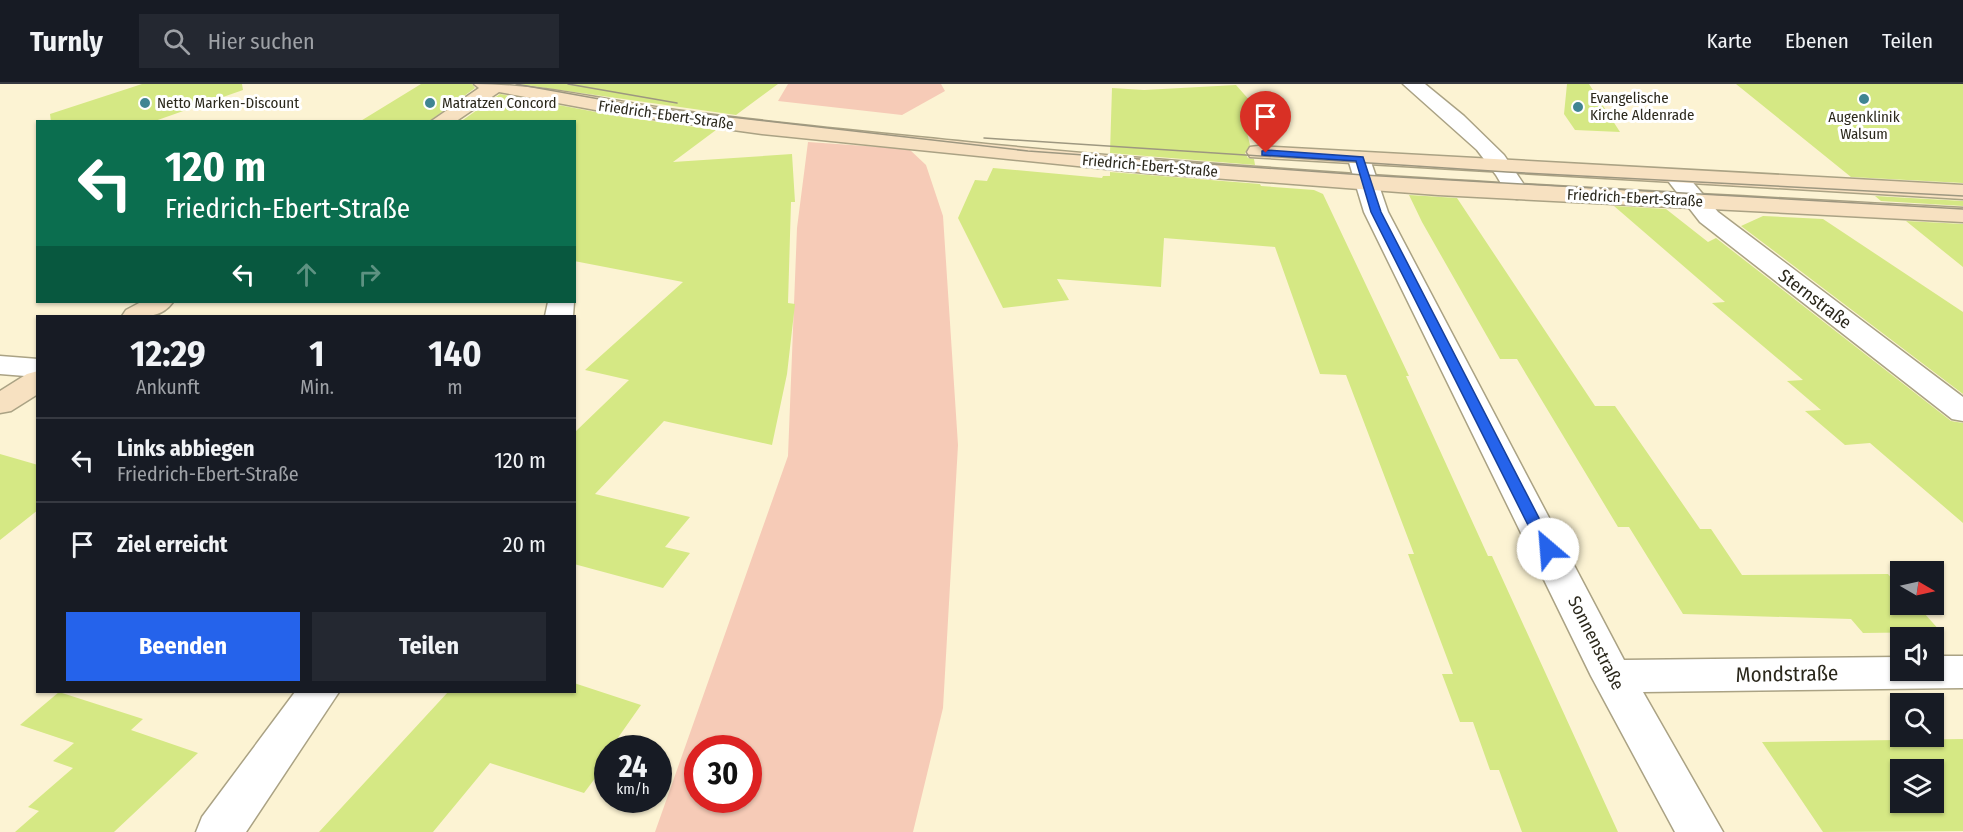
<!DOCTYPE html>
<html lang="de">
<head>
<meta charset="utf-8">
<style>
  body { margin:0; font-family:"Fira Sans Condensed",sans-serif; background:#242831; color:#f1f3f6; height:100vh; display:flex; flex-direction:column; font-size:22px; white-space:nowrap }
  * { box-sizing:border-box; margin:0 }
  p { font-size:20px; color:#9ea1a6 }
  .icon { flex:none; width:33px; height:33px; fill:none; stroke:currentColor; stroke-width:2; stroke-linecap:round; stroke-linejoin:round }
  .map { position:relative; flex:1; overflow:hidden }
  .side { position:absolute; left:36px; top:231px; width:540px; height:378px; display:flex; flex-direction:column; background:#171b24; border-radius:0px; box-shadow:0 2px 4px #0004 }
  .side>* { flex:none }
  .guide { position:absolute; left:36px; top:36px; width:540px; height:183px; border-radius:0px; box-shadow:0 2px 4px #0004; background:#0b6e4f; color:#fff; overflow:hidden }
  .needle { width:39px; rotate:99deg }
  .tools { position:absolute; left:1890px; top:477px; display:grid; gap:12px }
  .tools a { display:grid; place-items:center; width:54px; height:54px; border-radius:0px; background:#171b24; box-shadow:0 2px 4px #0004; font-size:30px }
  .speed { position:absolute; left:594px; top:651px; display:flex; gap:12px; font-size:30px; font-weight:700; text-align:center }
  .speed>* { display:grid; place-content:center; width:78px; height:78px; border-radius:50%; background:#171b24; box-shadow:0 2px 4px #0004; line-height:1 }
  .speed small { font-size:15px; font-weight:400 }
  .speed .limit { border:9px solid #d22; background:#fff; color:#111 }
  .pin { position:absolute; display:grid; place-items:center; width:51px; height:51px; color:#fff; margin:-62px -26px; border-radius:50% 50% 50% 0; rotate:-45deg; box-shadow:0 0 6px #0007 }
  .pin .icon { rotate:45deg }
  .me { position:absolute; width:66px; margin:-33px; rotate:333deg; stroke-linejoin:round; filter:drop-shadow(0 0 4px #0008) }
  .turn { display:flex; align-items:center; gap:21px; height:126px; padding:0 30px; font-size:27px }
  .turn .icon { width:78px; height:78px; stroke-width:2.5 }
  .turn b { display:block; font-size:42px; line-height:51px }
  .lanes { display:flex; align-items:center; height:57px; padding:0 30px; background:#0003; justify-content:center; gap:30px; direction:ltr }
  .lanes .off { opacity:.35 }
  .eta { display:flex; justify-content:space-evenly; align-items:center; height:102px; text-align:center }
  .eta b { font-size:36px; font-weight:700; line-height:42px }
  .cta { display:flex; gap:12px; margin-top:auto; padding:12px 30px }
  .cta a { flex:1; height:69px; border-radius:0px; background:#2563eb; color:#fff; font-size:24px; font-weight:700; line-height:69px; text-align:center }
  .cta a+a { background:#242831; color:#f1f3f6 }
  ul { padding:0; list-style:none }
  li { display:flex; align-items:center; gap:18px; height:84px; padding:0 30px; border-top:2px solid #363941 }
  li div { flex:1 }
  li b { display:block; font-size:22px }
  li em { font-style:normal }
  header { display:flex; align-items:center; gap:36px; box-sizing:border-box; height:84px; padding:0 30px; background:#171b24; border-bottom:2px solid #363941 }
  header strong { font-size:28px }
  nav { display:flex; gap:33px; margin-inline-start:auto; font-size:21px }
  .search { width:420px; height:54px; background:#242831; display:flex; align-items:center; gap:15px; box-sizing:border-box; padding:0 21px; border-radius:0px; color:#9ea1a6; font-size:22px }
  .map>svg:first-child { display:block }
  .green { fill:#f6cbb7; fill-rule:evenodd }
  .building { fill:#d5e884; fill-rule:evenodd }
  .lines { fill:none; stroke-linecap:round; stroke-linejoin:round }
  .street-casing { stroke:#aaa284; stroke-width:3 }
  .secondary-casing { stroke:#aaa284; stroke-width:3 }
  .street { fill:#fff; fill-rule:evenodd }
  .secondary { fill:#f7e1c1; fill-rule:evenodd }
  .tram { stroke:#9d9780; stroke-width:1.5 }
  .route { fill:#2563eb; stroke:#184099; stroke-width:1.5 }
  .poi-dot { fill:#408592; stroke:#fff; stroke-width:2 }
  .labels { text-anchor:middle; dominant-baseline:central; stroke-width:6; stroke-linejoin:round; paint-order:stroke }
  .far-poi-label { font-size:15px; fill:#2b281c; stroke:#fff; text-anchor:start }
  .far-street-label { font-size:15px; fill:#2b281c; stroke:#fff }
  .street-label { font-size:18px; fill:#2b281c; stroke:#fff }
  .near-street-label { font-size:21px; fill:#2b281c; stroke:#fff }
</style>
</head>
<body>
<header>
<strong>Turnly</strong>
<div class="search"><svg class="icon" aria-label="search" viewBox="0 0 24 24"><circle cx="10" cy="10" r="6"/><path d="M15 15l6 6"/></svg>Hier suchen</div>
<nav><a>Karte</a><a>Ebenen</a><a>Teilen</a></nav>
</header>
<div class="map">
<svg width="1963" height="748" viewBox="0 0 1963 748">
  <rect width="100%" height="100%" fill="#fcf3d3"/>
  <path class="green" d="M 788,0 L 941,0 L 945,7 L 902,31 L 778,17 Z
    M 808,58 L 909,65 L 926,81 L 943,132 L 958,361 L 943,624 L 913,748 L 655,748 L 788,372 L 797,144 ZM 698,664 L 748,664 L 748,716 L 698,716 Z"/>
  <path class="building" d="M 142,0 L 242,0 L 243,6 L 152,38 L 51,38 L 50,30 Z
    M 421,0 L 472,0 L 475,4 L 428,38 L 359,38 Z
    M 518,0 L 778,0 L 736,31 Z
    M 1567,0 L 1589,0 L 1620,48 L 1575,46 L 1564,30 Z
    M 1736,0 L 1963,0 L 1963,99 L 1851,93 Z
    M 1236,1 L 1266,35 L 1244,36 L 1250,61 L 1245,69 L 1248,74 L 1254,75 L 1255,81 L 1110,69 L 1112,4 L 1144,6 Z
    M 500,10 L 617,32 L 716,46 L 673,78 L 792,70 L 795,118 L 791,118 L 788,219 L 795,220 L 787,290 L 772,361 L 664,337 L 595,410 L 690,433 L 665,463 L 690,469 L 663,504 L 574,480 L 574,349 L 629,296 L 585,286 L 683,198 L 574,177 L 574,38 L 460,38 Z
    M 993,84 L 1102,94 L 1103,92 L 1110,92 L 1110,88 L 1260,100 L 1261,102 L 1314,106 L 1323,110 L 1409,292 L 1406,292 L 1462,415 L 1488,472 L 1492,472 L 1618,748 L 1522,748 L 1499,686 L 1490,686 L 1473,638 L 1460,638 L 1442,590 L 1453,590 L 1408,470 L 1414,470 L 1346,291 L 1320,290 L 1275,163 L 1164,154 L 1161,203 L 1057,195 L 1069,216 L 1003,224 L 958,134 L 975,96 L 987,97 Z
    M 1409,111 L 1457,114 L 1595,322 L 1615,322 L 1700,445 L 1711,445 L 1742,491 L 1888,490 L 1900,504 L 1900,520 L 1916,520 L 1941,548 L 1863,549 L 1851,535 L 1683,530 L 1629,443 L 1618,443 L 1517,275 L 1500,275 L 1422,138 Z
    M 1875,112 L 1963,117 L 1963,122 L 1881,117 Z
    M 1614,122 L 1666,125 L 1708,158 L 1716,154 L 1951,337 L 1963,339 L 1963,439 L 1870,359 L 1845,361 L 1805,327 L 1821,326 L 1787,297 L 1803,296 L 1712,219 L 1725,218 Z
    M 1763,132 L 1823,135 L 1963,228 L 1963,310 L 1741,142 Z
    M 1906,137 L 1963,140 L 1963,183 Z
    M 0,370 L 38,381 L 38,426 L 0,456 Z
    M 574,599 L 641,621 L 615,658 L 620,660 L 617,664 L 608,664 L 608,677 L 584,709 L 490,679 L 433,748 L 319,748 L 448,608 L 574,608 Z
    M 59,608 L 143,635 L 131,646 L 198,669 L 114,748 L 15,748 L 39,727 L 28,723 L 73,684 L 53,677 L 74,659 L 20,641 Z
    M 1963,655 L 1963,747 L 1823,748 L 1762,658 ZM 1900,686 L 1934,686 L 1934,718 L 1900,718 Z"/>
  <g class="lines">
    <defs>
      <path id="street" d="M 1403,0 L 1425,0 L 1464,32 L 1504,71 L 1529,108 L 1525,113 L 1517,115 L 1509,113 L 1496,91 L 1477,66 Z
        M 1359,68 L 1367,70 L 1370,75 L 1388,128 L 1624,576 L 1900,573 L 1900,586 L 1934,586 L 1934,572 L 1963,572 L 1963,604 L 1643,608 L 1723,748 L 1675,748 L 1591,592 L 1364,128 L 1348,75 L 1351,70 Z
        M 1676,86 L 1684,88 L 1718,128 L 1963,313 L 1963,337 L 1952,335 L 1700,138 L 1665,93 L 1668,88 Z
        M 548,218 L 574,218 L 573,232 L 545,232 Z
        M 0,272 L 38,275 L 38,293 L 0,290 Z
        M 295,608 L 339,608 L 246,748 L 196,748 L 202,733 Z"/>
      <path id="secondary" d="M 474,0 C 544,0 613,18 683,27 C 787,41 892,50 996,61 C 1318,92 1640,107 1963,124 L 1963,138 L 1438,111 L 1146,89 L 762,50 L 617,30 L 499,8 L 455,38 L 430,38 L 479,4 Z
        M 1258,62 L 1963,101 L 1963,115 L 1250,73 L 1247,68 L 1250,63 Z
        M 141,218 L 173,218 C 160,236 142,232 122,232 L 126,226 Z
        M 38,287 L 38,310 L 11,327 L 0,329 L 0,307 L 27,290 Z"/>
    </defs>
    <use href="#street" class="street-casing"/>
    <use href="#secondary" class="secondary-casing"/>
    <use href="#street" class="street"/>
    <use href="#secondary" class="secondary"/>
    <path class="tram" d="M 516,0 L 644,23 L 1028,67 L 1364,91 L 1963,125
      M 568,0 L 677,19
      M 984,54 L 1507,88 L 1963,112"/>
  </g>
  <path class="route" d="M 1266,66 L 1363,73 L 1381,128 L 1555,465 L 1553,469 L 1548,470 L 1540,465 L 1371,128 L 1356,77 L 1262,71 L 1262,67 Z"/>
  <g class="poi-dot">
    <circle cx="1864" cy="15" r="6"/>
    <circle cx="145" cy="19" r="6"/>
    <circle cx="430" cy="19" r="6"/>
    <circle cx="1578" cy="23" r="6"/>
  </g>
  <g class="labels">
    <g class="far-poi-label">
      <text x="1590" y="14">Evangelische<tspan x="1590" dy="17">Kirche Aldenrade</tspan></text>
      <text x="157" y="19">Netto Marken-Discount</text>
      <text x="442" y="19">Matratzen Concord</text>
      <text x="1864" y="33" text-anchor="middle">Augenklinik<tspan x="1864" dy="17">Walsum</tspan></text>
    </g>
    <g class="far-street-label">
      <text transform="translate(666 31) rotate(8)">Friedrich-Ebert-Straße</text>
      <text transform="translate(1150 82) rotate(5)">Friedrich-Ebert-Straße</text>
      <text transform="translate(1635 114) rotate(3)">Friedrich-Ebert-Straße</text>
    </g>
    <g class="street-label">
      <text transform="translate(1815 215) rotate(37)">Sternstraße</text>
      <text transform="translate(1596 559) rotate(63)">Sonnenstraße</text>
    </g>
    <g class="near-street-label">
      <text transform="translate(1787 590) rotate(-1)">Mondstraße</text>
    </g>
  </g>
</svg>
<div class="tools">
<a><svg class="needle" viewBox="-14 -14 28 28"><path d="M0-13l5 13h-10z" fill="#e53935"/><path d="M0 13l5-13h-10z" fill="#9ea1a6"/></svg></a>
<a><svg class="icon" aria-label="sound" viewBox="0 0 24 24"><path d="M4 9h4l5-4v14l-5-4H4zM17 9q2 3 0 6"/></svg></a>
<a><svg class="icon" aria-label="search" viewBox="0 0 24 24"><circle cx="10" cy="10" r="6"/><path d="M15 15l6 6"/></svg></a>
<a><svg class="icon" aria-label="layers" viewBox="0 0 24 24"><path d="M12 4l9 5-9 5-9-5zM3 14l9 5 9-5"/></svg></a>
</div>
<div class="speed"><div>24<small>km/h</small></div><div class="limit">30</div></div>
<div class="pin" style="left:1266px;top:69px;background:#d93025"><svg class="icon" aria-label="arrive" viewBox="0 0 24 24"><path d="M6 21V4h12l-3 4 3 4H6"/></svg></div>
<svg class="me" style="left:1548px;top:465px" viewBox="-20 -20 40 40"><circle r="19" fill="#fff"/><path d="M0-13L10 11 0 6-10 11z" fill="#2563eb"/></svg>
<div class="guide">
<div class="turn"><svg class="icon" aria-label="left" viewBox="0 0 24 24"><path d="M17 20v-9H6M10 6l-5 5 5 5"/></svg><div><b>120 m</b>Friedrich-Ebert-Straße</div></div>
<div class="lanes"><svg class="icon" aria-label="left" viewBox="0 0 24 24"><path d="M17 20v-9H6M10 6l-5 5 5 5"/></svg><svg class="icon off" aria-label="ahead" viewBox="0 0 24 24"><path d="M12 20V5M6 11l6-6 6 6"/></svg><svg class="icon off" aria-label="right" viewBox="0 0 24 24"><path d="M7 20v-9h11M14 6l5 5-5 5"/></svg></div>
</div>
<section class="side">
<div class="eta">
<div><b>12:29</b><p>Ankunft</p></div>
<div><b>1</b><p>Min.</p></div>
<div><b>140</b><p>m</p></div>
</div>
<ul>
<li><svg class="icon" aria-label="left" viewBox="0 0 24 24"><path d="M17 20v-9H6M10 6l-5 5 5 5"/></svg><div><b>Links abbiegen</b><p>Friedrich-Ebert-Straße</p></div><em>120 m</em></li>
<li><svg class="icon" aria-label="arrive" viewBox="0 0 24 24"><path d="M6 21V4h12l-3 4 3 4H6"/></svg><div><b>Ziel erreicht</b></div><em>20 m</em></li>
</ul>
<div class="cta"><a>Beenden</a><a>Teilen</a></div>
</section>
</div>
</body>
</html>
